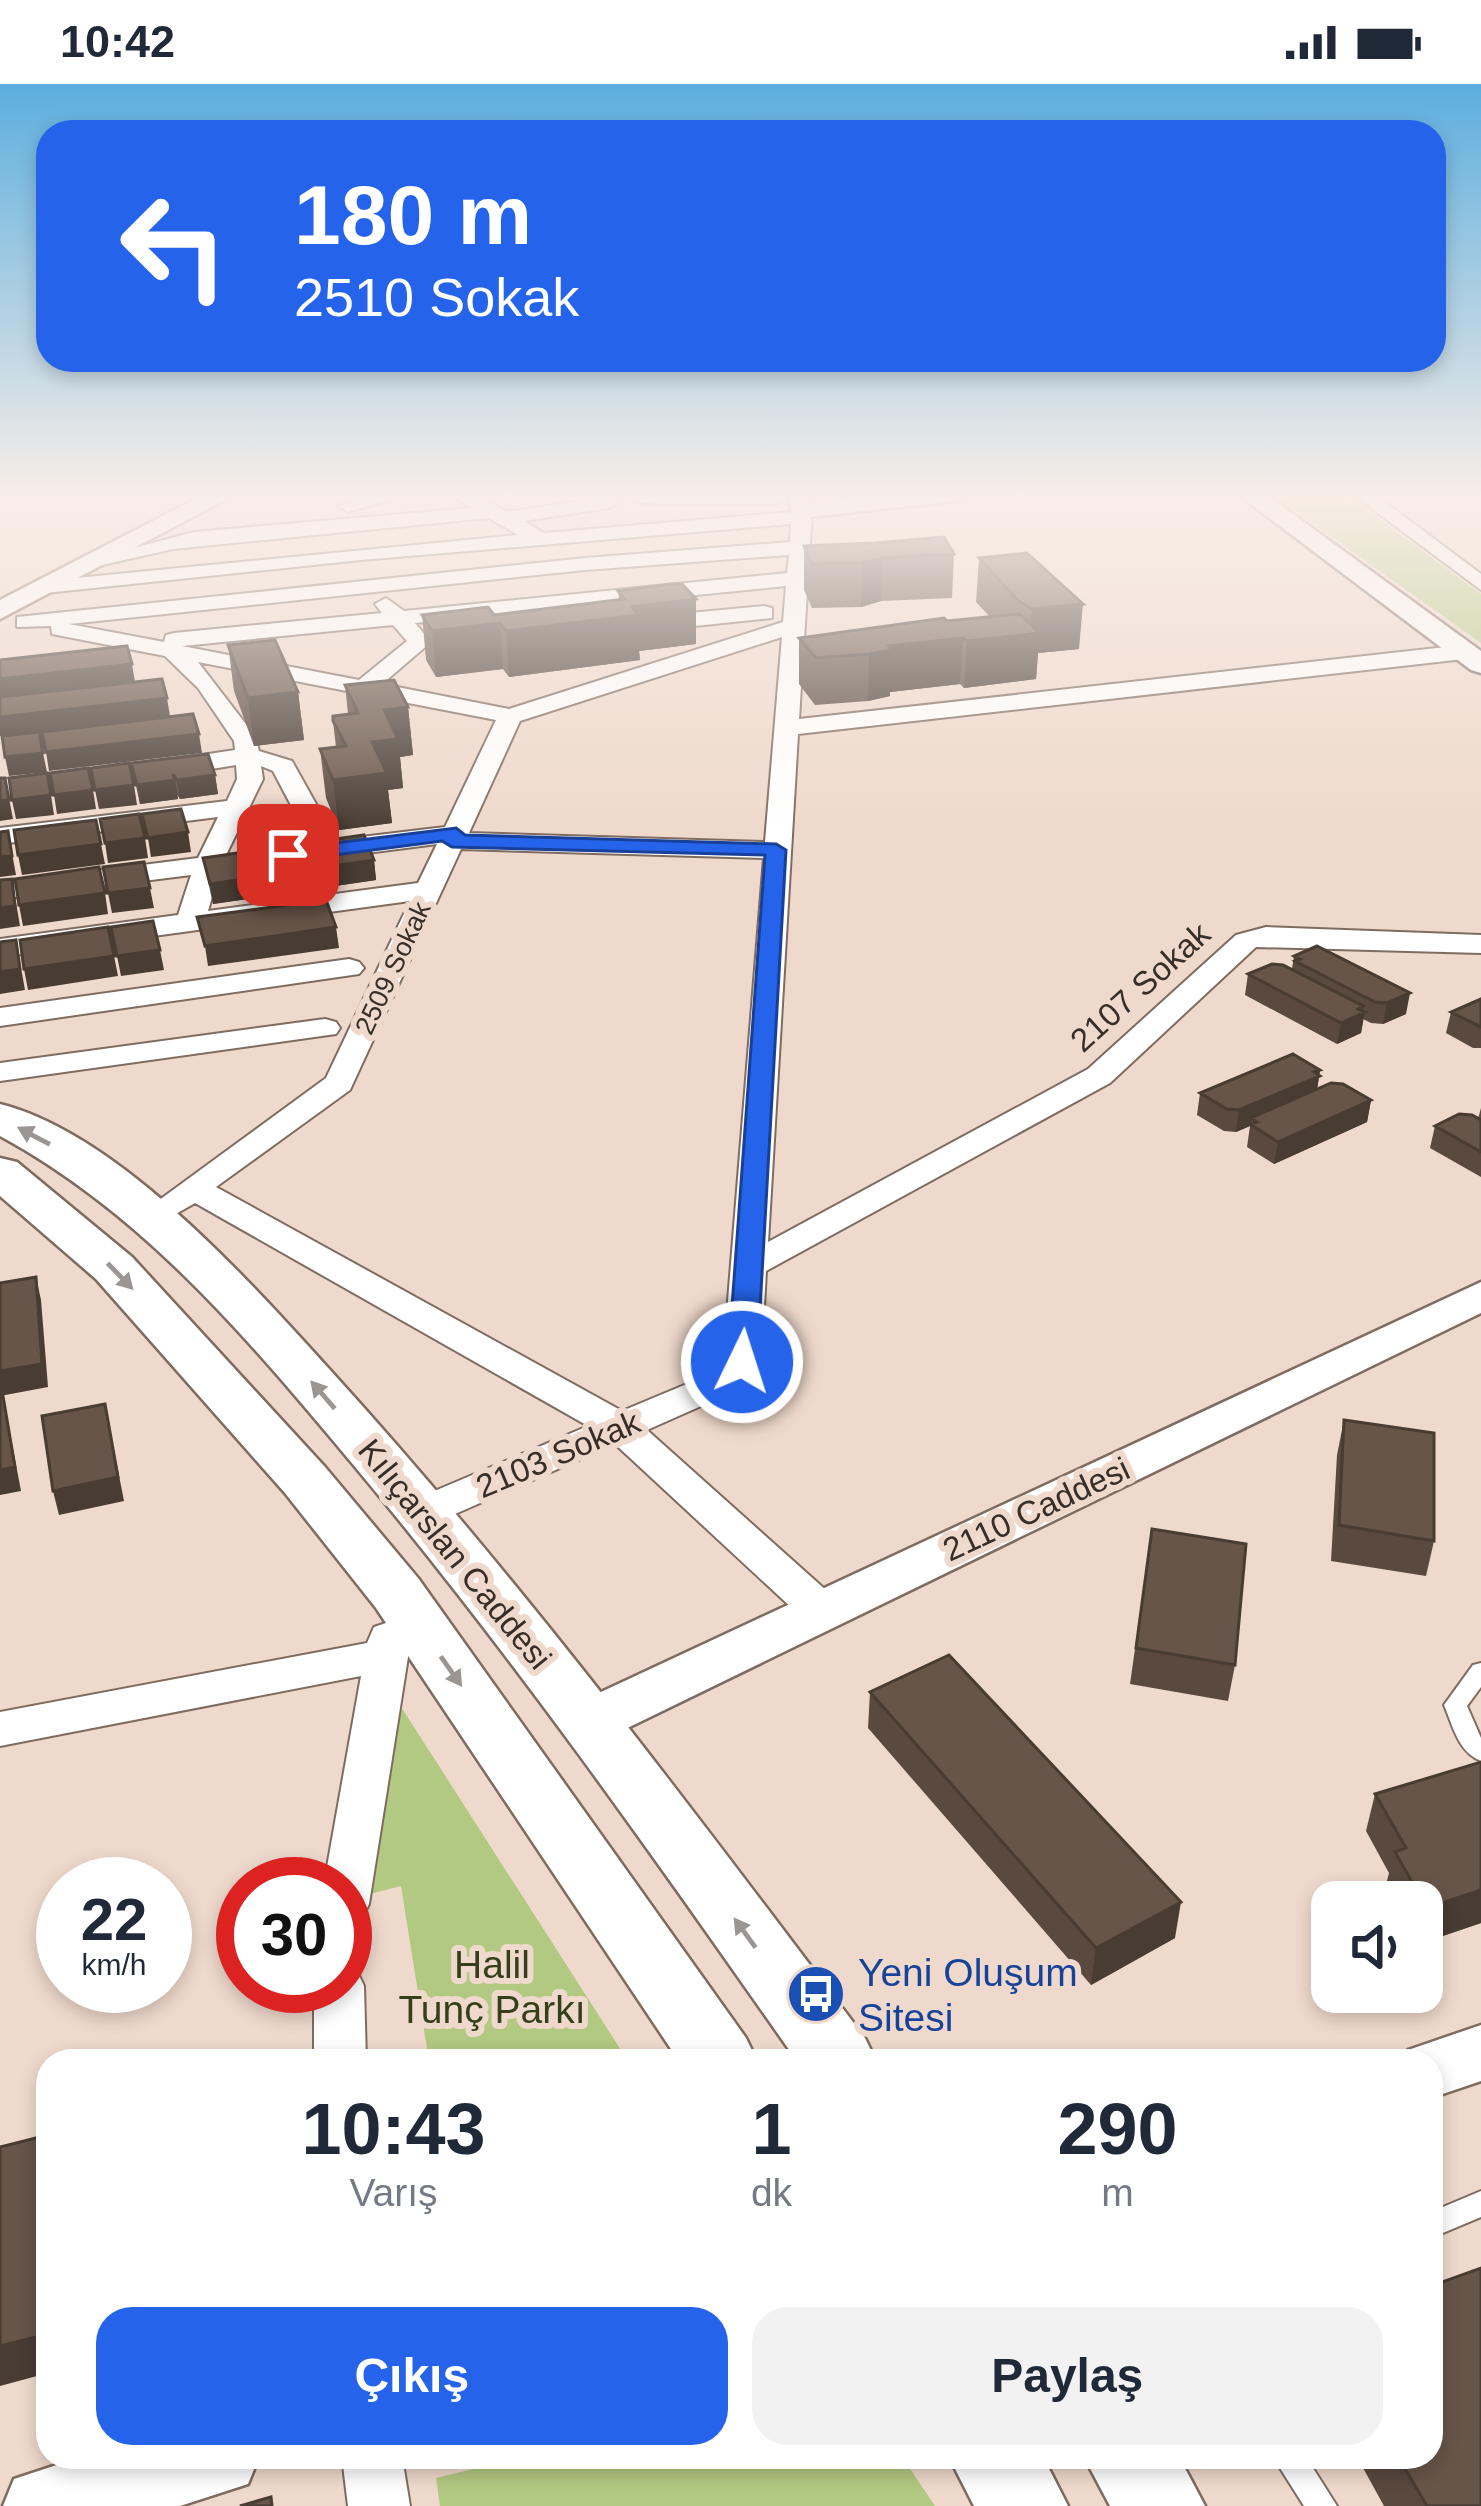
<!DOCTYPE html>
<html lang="tr">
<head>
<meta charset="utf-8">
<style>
  body { margin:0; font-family:Helvetica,sans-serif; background:#f2f2f3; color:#1f2937; height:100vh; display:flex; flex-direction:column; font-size:45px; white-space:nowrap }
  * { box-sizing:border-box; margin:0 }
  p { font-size:39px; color:#747a83 }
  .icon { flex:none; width:66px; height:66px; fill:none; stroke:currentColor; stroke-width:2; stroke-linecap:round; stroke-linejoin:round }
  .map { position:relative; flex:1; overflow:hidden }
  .side { position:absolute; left:36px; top:1965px; width:1407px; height:420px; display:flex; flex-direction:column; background:#fff; border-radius:36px; box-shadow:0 6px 18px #0003 }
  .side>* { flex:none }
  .guide { position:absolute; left:36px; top:36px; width:1410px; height:252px; border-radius:36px; box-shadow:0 6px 18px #0003; background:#2563eb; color:#fff; overflow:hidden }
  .fabs { position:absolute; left:1311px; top:1797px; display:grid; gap:24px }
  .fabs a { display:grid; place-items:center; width:132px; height:132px; border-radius:24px; background:#fff; box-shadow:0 6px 18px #0003; font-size:60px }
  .speed { position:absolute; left:36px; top:1773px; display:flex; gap:24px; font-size:60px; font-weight:700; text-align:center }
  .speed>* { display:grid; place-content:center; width:156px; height:156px; border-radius:50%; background:#fff; box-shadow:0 6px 18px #0003; line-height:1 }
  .speed small { font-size:30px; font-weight:400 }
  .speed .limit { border:18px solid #d22; background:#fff; color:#111 }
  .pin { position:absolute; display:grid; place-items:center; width:102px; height:102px; color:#fff; margin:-51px; border-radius:24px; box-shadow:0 6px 18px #0006 }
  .me { position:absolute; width:132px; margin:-66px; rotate:4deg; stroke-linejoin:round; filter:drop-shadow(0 0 9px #0008) }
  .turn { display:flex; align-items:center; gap:42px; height:252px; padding:0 60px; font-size:54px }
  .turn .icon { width:156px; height:156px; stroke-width:2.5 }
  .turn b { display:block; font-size:84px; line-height:102px }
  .eta { display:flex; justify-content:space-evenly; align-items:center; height:204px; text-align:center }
  .eta b { font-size:72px; font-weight:600; line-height:84px }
  .primary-button { display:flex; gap:24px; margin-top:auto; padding:24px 60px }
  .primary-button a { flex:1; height:138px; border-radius:36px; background:#2563eb; color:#fff; font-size:48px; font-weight:600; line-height:138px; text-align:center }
  .primary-button a+a { background:#f2f2f3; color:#1f2937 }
  .status { display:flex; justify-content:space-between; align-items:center; height:84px; padding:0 60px; background:#fff; direction:ltr }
  .status svg { height:33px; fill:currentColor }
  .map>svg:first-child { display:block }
  .green { fill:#b2c981 }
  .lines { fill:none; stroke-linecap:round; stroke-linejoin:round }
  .service-casing { stroke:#7f6c60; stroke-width:4 }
  .minor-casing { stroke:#7f6c60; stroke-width:4 }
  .tertiary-casing { stroke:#7f6c60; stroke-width:5 }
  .secondary-casing { stroke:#7f6c60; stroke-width:5 }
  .service { fill:#fff; fill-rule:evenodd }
  .minor { fill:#fff; fill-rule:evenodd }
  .tertiary { fill:#fff; fill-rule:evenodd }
  .secondary { fill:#fff; fill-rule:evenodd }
  .wall { fill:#59493f }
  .shaded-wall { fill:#483c33 }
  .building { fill:#675549; stroke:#483c33; stroke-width:3 }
  .oneway { fill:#9b9694 }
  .route { fill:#2563eb; stroke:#184099; stroke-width:3 }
  .labels { text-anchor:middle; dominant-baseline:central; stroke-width:12; stroke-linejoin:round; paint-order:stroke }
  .far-street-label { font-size:27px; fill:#372e29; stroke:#efd9cc }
  .street-label { font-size:33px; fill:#372e29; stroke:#efd9cc }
  .near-park-label { font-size:39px; fill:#35401b; stroke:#efd9cc }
  .near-transit-label { font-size:39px; fill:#164399; stroke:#efd9cc; text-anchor:start }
</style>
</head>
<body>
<div class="status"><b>10:42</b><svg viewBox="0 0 49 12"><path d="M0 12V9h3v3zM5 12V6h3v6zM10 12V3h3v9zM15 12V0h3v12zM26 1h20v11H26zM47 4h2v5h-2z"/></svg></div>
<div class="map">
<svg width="1481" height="2422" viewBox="0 0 1481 2422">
  <rect width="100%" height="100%" fill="#efd9cc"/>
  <path class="green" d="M 1270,409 L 1344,409 L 1481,510 L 1481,559 Z
    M 396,1615 L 628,1977 L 429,1977 L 401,1802 L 370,1810 Z
    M 522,2373 L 902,2373 L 935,2422 L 440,2422 L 436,2394 Z"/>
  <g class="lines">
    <defs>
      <path id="service" d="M 1481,1579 L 1481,1603 L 1467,1622 L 1481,1654 L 1481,1677 C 1458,1668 1453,1642 1444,1621 L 1473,1581 Z
        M 1481,2107 L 1481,2133 L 1431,2154 L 1431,2128 Z
        M 1273,2373 L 1306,2373 L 1337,2422 L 1304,2422 Z"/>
      <path id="minor" d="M 379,409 L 415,409 L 348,428 L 338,422 Z
        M 449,409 L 473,409 L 507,428 L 593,415 L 589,409 L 610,409 L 619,418 L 609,424 L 524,437 L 544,449 L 792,428 L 788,409 L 808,409 L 812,427 L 799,635 L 1464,561 L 1475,568 L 1464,575 L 798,650 L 768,1158 L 1088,985 L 1236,851 L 1266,843 L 1481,851 L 1481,869 L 1256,863 L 1110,999 L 766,1187 L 761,1278 L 744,1303 L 647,1346 L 837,1516 L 843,1527 L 837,1538 L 822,1542 L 807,1538 L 615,1360 L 439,1437 L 425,1441 L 411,1437 L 405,1427 L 411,1417 L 588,1342 L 195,1119 L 153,1143 L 141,1140 L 136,1133 L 326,994 L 410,817 L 0,873 L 0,855 L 178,831 L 191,791 L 0,815 L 0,799 L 198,774 L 218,733 L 0,760 L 0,744 L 227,717 L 237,695 L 236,681 L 162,693 L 149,685 L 162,677 L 235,666 L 234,657 L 198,604 L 165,572 L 52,550 L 51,542 L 17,543 L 17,533 L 585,474 L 790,458 L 791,440 L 361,476 L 45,509 L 34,503 L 45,497 L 518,451 L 489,434 L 173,465 L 98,482 L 88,476 L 194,448 L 471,424 ZM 789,471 L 787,489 L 404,527 L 386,514 L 375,520 L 382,529 L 174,549 L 166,551 L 164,558 L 69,540 L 585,486 ZM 786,502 L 783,538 L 509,625 L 382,600 L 431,558 L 415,539 ZM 393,541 L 407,557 L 359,596 L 182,562 ZM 782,553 L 765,758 L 469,749 L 520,637 ZM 198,578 L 496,636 L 445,743 L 336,756 L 292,677 L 259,667 L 255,652 ZM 261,682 L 273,687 L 312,761 L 309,766 L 313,772 L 328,774 L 437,760 L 418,799 L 208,827 L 219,788 L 260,782 L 263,776 L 250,768 L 226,771 L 263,695 ZM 461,765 L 764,774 L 723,1278 L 718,1287 L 622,1327 L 216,1103 L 350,1006 Z
        M 635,409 L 782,409 L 787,414 L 777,420 L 642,419 L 635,417 Z
        M 1351,409 L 1373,409 L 1481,490 L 1481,506 Z
        M 764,522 L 772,524 L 772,534 L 647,547 L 636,540 L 647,533 Z
        M 101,684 L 114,692 L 110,697 L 0,712 L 0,696 Z
        M 349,875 L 359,878 L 364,884 L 359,890 L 0,942 L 0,924 Z
        M 325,935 L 336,938 L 340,944 L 336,950 L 0,997 L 0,979 Z
        M 389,1538 L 404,1543 L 411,1554 L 369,1820 L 362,1834 L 345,1840 L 345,1800 L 324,1800 L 361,1592 L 0,1662 L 0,1628 L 367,1559 L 374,1543 Z
        M 345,1883 L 357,1887 L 364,1902 L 366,1977 L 314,1977 L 314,1902 L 345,1902 Z
        M 342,2373 L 402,2373 L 410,2422 L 348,2422 Z"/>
      <path id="tertiary" d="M 207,409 L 238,409 L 0,535 L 0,516 Z
        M 895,409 L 975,409 L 963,416 L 802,434 L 790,427 L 802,420 Z
        M 1236,409 L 1264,409 L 1481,567 L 1481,589 L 1471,586 Z
        M 1481,1198 L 1481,1229 L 611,1652 L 591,1658 L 571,1652 L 563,1637 L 571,1622 Z
        M 1481,1941 L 1481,1997 L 1431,2014 L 1431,1977 L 1403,1977 L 1408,1966 Z
        M 81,2373 L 259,2373 L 248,2400 L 180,2422 L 3,2422 L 14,2395 Z"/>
      <path id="secondary" d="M 0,1020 C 119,1050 249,1197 330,1286 C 522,1497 693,1726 865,1954 L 876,1977 L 797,1977 C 654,1773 511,1569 351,1378 C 247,1254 145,1131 0,1052 Z
        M 0,1074 L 17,1078 L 132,1173 L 325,1383 L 418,1494 L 746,1954 L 757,1977 L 679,1977 L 376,1524 L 285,1409 L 96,1195 L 0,1112 Z
        M 949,2373 L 1043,2373 L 1068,2422 L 974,2422 Z
        M 1084,2373 L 1179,2373 L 1205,2422 L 1110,2422 Z"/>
    </defs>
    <use href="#service" class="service-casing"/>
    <use href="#minor" class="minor-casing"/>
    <use href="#tertiary" class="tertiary-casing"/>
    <use href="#secondary" class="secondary-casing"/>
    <use href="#service" class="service"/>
    <use href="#minor" class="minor"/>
    <use href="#tertiary" class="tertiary"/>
    <use href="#secondary" class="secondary"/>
  </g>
  <path class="wall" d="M 804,462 L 954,470 L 952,514 L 881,517 L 861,523 L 812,524 L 804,506 Z
    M 979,474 L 1079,565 L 1038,569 L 1036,595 L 964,604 L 960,600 L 890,608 L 890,612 L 868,617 L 815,621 L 799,600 L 799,554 L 990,533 L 976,518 Z
    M 618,507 L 696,560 L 639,567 L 640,576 L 509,593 L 503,585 L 436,593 L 426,576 L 422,531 L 494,531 L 619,516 Z
    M 228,561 L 298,608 L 304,656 L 254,662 L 234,607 Z
    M 345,601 L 408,623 L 413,671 L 400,673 L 403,704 L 388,706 L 392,739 L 339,746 L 326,714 L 320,665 L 336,663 L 333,637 L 348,630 Z
    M 131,679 L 215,691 L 218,710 L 180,715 L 177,711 L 178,715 L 140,720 Z
    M 203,774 L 374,776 L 376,796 L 213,820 Z
    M 1317,862 L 1406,930 L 1383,940 L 1371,939 L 1363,935 L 1361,949 L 1337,960 L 1245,911 L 1248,890 L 1292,885 L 1294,872 Z
    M 1481,915 L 1481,964 L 1473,964 L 1446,949 L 1451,928 Z
    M 1320,986 L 1317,1005 L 1371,1016 L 1367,1038 L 1274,1080 L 1247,1063 L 1250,1042 L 1236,1048 L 1224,1047 L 1197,1031 L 1200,1009 Z
    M 1481,1024 L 1481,1093 L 1430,1064 L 1435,1042 L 1478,1035 Z
    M 1344,1336 L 1434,1457 L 1426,1492 L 1331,1477 L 1337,1371 Z
    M 1152,1445 L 1235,1581 L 1228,1617 L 1130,1600 Z
    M 870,1608 L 1175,1854 L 1091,1901 L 868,1644 Z
    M 1481,1678 L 1481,1839 L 1422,1859 L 1422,1818 L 1393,1818 L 1385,1804 L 1389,1789 L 1366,1747 L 1375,1710 Z
    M 1357,2373 L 1431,2373 L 1481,2422 L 1384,2422 Z"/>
  <path class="shaded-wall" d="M 883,474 L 881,517 L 861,523 L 862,479 Z
    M 696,515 L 696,560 L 639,567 L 640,576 L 509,593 L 506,547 L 632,523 Z
    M 1083,520 L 1079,565 L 1038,569 L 1036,595 L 964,604 L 967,557 L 1030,550 L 1032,525 Z
    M 500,539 L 503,585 L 436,593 L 432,547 Z
    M 963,554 L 960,600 L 890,608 L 890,612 L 868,617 L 869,570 L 889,562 Z
    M 132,580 L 135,598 L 0,613 L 0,595 Z
    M 298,608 L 304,656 L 254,662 L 248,614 Z
    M 167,614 L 170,632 L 0,652 L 0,633 Z
    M 408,623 L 413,671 L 400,673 L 403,704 L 388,706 L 392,739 L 339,746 L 333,696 L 372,658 L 384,626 Z
    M 199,650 L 202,669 L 49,687 L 46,668 Z
    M 43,669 L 47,688 L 9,692 L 5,673 Z
    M 215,691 L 218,710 L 180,715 L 177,696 Z
    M 5,694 L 13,735 L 0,737 L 0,717 Z
    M 175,696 L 178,715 L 140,720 L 137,701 Z
    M 134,701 L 137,721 L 99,725 L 95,706 Z
    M 93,706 L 96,725 L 57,730 L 54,711 Z
    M 51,711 L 54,731 L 16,735 L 12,716 Z
    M 8,747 L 16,791 L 0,793 L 0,773 Z
    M 188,748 L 191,768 L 151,773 L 148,754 Z
    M 145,754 L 148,774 L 108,779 L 105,759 Z
    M 101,760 L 105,780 L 22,791 L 18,771 Z
    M 374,776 L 376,796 L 213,820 L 210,800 Z
    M 12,795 L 20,842 L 0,845 L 0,824 Z
    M 150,804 L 154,824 L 112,829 L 108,809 Z
    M 105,809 L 108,830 L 23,842 L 19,821 Z
    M 336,843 L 339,864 L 208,882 L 205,862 Z
    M 16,856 L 25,906 L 0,910 L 0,888 Z
    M 160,866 L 164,886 L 121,892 L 117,872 Z
    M 114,872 L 118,892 L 28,906 L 24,885 Z
    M 1410,909 L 1406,930 L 1383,940 L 1387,919 Z
    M 1363,922 L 1362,930 L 1365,928 L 1361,949 L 1337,960 L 1341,939 Z
    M 1320,986 L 1316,1013 L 1251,1034 L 1250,1042 L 1236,1048 L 1239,1026 Z
    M 1371,1016 L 1367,1038 L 1274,1080 L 1278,1058 Z
    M 36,1193 L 41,1216 L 48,1303 L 0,1312 L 0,1287 Z
    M 3,1312 L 21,1407 L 0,1411 L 0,1386 Z
    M 105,1320 L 124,1417 L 59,1431 L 53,1407 Z
    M 1481,1806 L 1481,1839 L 1422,1859 L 1422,1842 L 1427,1824 Z
    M 1181,1818 L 1175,1854 L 1091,1901 L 1096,1864 Z
    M 48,2250 L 48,2289 L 0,2302 L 0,2262 Z"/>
  <path class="building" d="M 944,453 L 954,470 L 883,474 L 862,479 L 812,480 L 804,462 L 875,459 Z
    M 1027,469 L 1083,520 L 1032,525 L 1019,517 L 979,474 Z
    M 672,500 L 682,500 L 696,515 L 632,523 L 638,531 L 506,547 L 500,539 L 432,547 L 422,531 L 488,523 L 494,531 L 625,515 L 618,507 Z
    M 1019,530 L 1040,549 L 967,557 L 963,554 L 889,562 L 892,566 L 869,570 L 816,574 L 799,554 L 944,534 L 947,537 Z
    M 275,556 L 298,608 L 248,614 L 228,561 Z
    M 127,562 L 132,580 L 0,595 L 0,576 Z
    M 162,595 L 167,614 L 0,633 L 0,613 Z
    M 394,596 L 408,623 L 384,626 L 398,655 L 372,658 L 387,689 L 333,696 L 320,665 L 346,662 L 333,637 L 333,632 L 358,629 L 345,601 Z
    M 193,630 L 199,650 L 46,668 L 42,648 Z
    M 39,648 L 43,669 L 5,673 L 2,652 Z
    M 208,670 L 215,691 L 177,696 L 173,690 L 175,696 L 137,701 L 131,679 Z
    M 129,679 L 134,701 L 95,706 L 91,684 Z
    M 88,684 L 93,706 L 54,711 L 50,689 Z
    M 47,689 L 51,711 L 12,716 L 9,694 Z
    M 0,694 L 5,694 L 9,716 L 0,717 Z
    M 181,725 L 188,748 L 148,754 L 142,730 Z
    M 139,730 L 145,754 L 105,759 L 100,735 Z
    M 96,736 L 101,760 L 18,771 L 14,746 Z
    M 8,747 L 12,772 L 0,773 L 0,748 Z
    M 364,751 L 374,776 L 210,800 L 203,774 Z
    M 144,778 L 150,804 L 108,809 L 103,783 Z
    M 99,783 L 105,809 L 19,821 L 15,795 Z
    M 12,795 L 15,822 L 0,824 L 0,796 Z
    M 326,816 L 336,843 L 205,862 L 197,833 Z
    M 153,837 L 160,866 L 117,872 L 111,843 Z
    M 108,843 L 114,872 L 24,885 L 20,856 Z
    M 16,856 L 20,885 L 0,888 L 0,858 Z
    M 1317,862 L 1410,909 L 1387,919 L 1375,918 L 1295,877 L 1300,875 L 1294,872 Z
    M 1272,880 L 1283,881 L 1363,922 L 1358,925 L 1365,928 L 1341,939 L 1248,890 Z
    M 1481,915 L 1481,943 L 1451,928 Z
    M 1293,970 L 1320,986 L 1314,988 L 1320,992 L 1239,1026 L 1227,1025 L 1200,1009 Z
    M 1331,999 L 1343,1000 L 1371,1016 L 1278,1058 L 1250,1040 L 1257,1038 L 1251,1034 Z
    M 1459,1030 L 1472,1031 L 1481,1036 L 1481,1068 L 1435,1042 Z
    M 36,1193 L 42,1280 L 0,1287 L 0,1199 Z
    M 3,1312 L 15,1383 L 0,1386 L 0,1313 Z
    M 105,1320 L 118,1393 L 53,1407 L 42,1332 Z
    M 1344,1336 L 1434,1349 L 1434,1457 L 1339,1441 Z
    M 1152,1445 L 1246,1460 L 1235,1581 L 1136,1564 Z
    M 949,1571 L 1181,1818 L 1096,1864 L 870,1608 Z
    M 1481,1678 L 1481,1806 L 1427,1824 L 1395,1768 L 1406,1764 L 1375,1710 Z
    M 48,2051 L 48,2250 L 0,2262 L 0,2063 Z
    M 1481,2184 L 1481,2422 L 1427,2422 L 1398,2373 L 1431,2373 L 1431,2202 Z
    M 271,2413 L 272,2422 L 240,2422 Z"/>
  <defs><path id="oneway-solid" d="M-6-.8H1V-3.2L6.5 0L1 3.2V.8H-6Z" transform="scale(3)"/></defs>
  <g class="oneway">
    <use href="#oneway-solid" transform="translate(34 1052) rotate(-152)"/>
    <use href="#oneway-solid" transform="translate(120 1192) rotate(46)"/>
    <use href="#oneway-solid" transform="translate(323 1311) rotate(-131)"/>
    <use href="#oneway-solid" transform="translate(451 1587) rotate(55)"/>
    <use href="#oneway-solid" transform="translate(745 1849) rotate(-126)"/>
  </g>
  <linearGradient id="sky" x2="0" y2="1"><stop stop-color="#5caede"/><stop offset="0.55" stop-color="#f8eee8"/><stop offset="1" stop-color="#f8eee8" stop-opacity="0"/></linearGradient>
  <rect width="1481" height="748" fill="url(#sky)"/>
  <path class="route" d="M 456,744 L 465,751 L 776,760 L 786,766 L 757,1278 L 753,1284 L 732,1284 L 728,1278 L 765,771 L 452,763 L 442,757 L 288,777 L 278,771 L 288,765 Z"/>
  <defs>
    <symbol id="bus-disc" viewBox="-11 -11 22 22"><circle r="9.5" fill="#1a4fb4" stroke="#efd9cc"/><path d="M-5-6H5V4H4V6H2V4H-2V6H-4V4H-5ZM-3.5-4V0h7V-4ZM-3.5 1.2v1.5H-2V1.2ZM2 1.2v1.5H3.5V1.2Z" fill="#fff"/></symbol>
  </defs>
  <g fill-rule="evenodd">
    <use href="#bus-disc" x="783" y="1877" width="66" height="66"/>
  </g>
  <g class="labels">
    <g class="far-street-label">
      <text transform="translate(393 884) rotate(-65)">2509 Sokak</text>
    </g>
    <g class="street-label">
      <text transform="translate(1140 903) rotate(-42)">2107 Sokak</text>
      <text transform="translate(558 1370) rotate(-23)">2103 Sokak</text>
      <text transform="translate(1036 1425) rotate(-25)">2110 Caddesi</text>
      <text transform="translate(455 1470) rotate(51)">Kılıçarslan Caddesi</text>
    </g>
    <g class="near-park-label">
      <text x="492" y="1880">Halil<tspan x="492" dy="45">Tunç Parkı</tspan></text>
    </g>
    <g class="near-transit-label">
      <text x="858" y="1888">Yeni Oluşum<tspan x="858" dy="45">Sitesi</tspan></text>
    </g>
  </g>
</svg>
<div class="fabs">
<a><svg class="icon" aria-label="sound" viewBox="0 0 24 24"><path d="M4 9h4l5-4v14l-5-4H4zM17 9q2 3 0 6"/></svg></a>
</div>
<div class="speed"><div>22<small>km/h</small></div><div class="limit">30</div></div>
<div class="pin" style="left:288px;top:771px;background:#d93025"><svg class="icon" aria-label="arrive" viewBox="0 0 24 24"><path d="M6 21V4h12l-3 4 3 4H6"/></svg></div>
<svg class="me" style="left:742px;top:1278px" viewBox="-20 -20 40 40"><circle r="17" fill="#2563eb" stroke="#fff" stroke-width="3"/><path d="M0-11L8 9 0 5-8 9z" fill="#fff"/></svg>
<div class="guide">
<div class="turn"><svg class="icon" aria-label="left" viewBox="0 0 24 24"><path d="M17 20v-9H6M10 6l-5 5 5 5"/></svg><div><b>180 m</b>2510 Sokak</div></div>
</div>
<section class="side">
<div class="eta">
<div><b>10:43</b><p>Varış</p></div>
<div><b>1</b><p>dk</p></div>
<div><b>290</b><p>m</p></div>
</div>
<div class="primary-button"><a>Çıkış</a><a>Paylaş</a></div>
</section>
</div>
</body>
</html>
